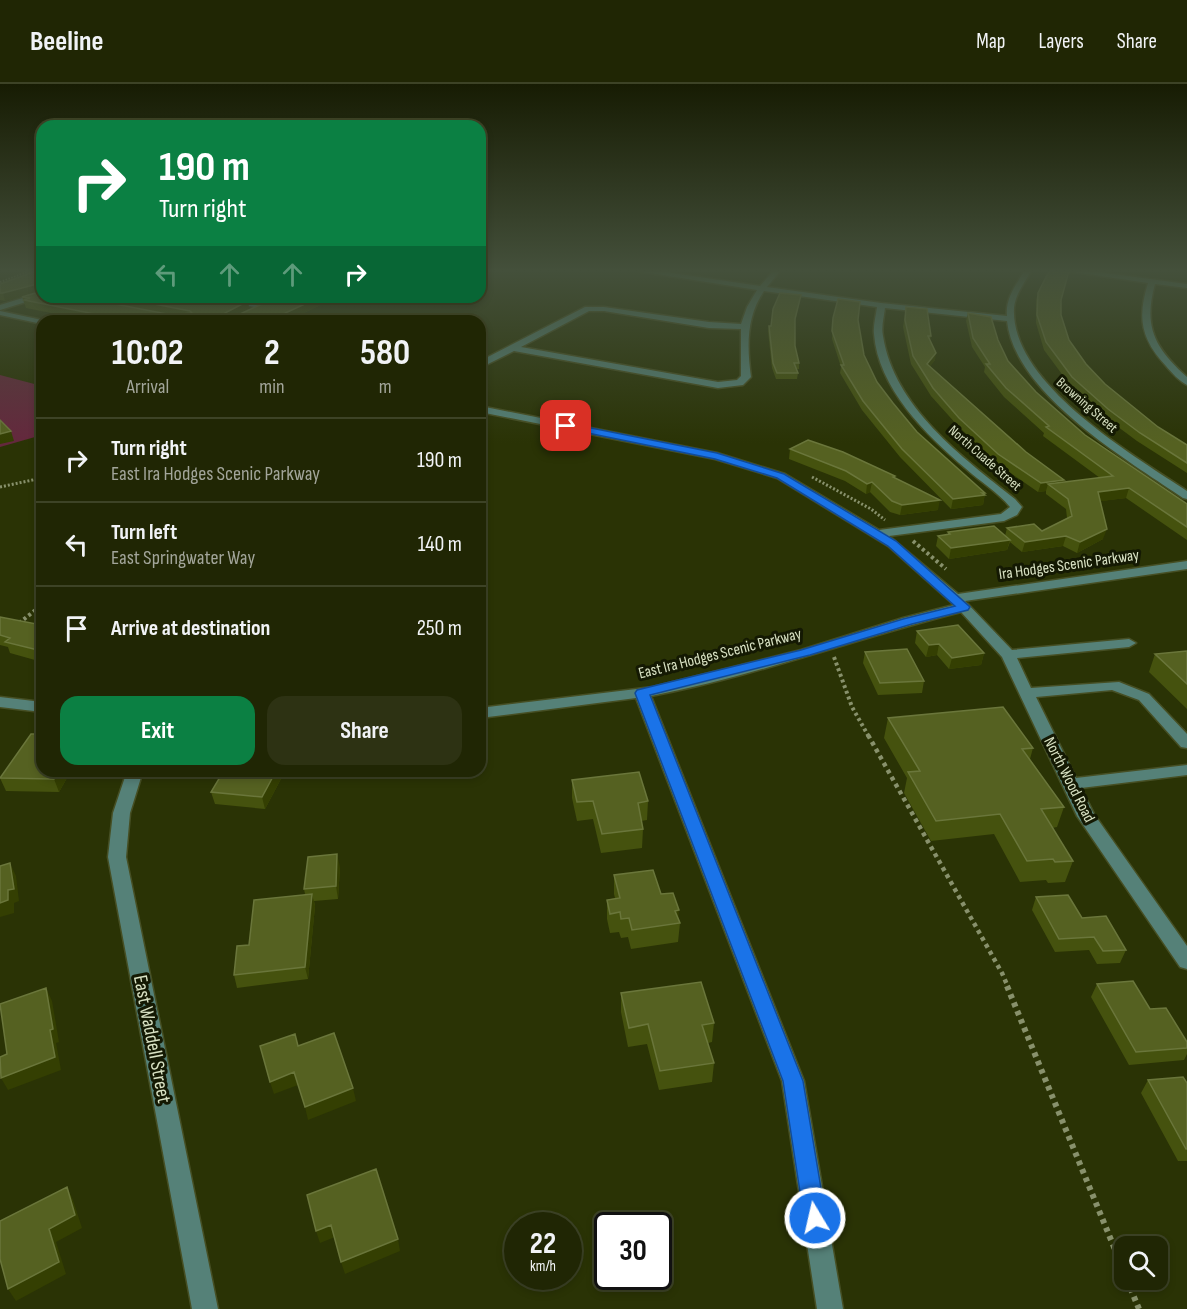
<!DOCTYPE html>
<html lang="en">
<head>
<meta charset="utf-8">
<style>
  body { margin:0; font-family:"Sofia Sans Condensed",sans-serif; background:#2d3213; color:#f1f3f6; height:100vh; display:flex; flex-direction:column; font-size:22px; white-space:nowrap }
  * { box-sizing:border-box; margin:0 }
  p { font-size:20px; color:#a2a59a }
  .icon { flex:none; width:33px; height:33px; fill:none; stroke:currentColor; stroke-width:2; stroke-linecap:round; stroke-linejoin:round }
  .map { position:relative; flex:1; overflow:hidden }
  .drawer { position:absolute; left:36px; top:231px; width:450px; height:462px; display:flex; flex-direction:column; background:#202604; border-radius:18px; box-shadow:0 3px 9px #0003,0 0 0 2px #3d4326 }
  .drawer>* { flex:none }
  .hud { position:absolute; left:36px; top:36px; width:450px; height:183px; border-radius:18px; box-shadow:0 3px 9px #0003,0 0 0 2px #3d4326; background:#0b8043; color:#fff; overflow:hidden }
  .controls { position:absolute; left:1114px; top:1152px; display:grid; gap:12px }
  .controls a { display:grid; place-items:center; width:54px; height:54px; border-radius:12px; background:#202604; box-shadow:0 3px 9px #0003,0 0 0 2px #3d4326; font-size:30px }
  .speed { position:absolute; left:504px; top:1128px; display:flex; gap:12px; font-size:30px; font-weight:700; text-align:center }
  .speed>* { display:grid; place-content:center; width:78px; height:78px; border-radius:50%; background:#202604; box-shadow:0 3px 9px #0003,0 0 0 2px #3d4326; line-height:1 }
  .speed small { font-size:15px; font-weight:400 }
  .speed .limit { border:3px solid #111; border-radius:9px; background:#fff; color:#111 }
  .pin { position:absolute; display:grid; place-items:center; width:51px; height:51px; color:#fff; margin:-26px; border-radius:12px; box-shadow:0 3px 9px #0006 }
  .me { position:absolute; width:66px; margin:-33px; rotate:351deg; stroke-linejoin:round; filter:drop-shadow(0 0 4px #0008) }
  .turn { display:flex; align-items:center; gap:21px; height:126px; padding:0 24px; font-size:27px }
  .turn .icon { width:78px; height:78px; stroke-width:2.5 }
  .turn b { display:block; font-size:42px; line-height:51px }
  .lanes { display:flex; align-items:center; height:57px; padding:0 24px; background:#0003; justify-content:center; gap:30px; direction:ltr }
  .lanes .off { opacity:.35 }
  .eta { display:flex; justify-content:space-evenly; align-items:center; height:102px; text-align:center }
  .eta b { font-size:36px; font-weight:700; line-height:42px }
  .primary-button { display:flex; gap:12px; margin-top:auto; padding:12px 24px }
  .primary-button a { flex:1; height:69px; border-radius:18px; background:#0b8043; color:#fff; font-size:24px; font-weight:700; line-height:69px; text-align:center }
  .primary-button a+a { background:#2d3213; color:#f1f3f6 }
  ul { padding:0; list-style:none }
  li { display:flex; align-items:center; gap:18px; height:84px; padding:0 24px; border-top:2px solid #3d4326 }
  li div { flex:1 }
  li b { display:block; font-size:22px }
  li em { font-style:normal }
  header { display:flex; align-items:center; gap:36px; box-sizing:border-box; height:84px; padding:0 30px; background:#202604; border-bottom:2px solid #3d4326 }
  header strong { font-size:28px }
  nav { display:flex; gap:33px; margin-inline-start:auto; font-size:21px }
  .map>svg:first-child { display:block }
  .green { fill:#64283d }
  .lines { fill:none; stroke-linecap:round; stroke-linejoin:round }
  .minor-casing { stroke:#464f24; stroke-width:3 }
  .path-far4 { stroke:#88916c; stroke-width:2; stroke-dasharray:1.5 1.5; stroke-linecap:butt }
  .path-far3 { stroke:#88916c; stroke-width:3; stroke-dasharray:2 2; stroke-linecap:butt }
  .path-far2 { stroke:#88916c; stroke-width:4; stroke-dasharray:3 3; stroke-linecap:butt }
  .path-far1 { stroke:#88916c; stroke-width:4.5; stroke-dasharray:4 4; stroke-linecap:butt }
  .path { stroke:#88916c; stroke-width:6; stroke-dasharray:4.5 4.5; stroke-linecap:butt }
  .minor { fill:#558178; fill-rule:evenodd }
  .wall { fill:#45520e; fill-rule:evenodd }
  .shaded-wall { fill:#343f02 }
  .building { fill:#556121; stroke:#6a763b; stroke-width:1.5 }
  .route { fill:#1a73e8; stroke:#114b97; stroke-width:1.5 }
  .labels { text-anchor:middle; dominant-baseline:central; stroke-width:6; stroke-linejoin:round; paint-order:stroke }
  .far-street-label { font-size:14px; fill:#d9e2c4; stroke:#141903 }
  .street-label { font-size:16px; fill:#d9e2c4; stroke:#141903 }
  .near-street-label { font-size:20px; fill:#d9e2c4; stroke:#141903 }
</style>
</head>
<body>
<header>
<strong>Beeline</strong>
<nav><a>Map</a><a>Layers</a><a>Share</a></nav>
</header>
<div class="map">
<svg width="1187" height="1225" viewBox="0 0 1187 1225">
  <rect width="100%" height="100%" fill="#2a3305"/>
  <path class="green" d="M 0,291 L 42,302 L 42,351 L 0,363 Z"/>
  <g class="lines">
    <defs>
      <path id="minor" d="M 637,187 L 659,187 L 760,202 L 773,187 L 780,187 L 767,203 L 881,219 L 1007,232 C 1005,215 1016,201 1024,187 L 1031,187 C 1025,198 1015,211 1014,224 C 1010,299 1133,371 1187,407 L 1187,415 L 1183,414 C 1127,376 1015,310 1007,237 L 885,224 C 884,233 881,243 883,252 C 894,323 962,373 1015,415 L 1022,423 L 1017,431 L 1004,437 L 889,452 L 958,510 L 1187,477 L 1187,485 L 965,517 L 1012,566 L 1129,555 L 1136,559 L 1129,563 L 1017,574 L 1031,604 L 1119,598 L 1149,610 L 1187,650 L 1187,664 L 1181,663 L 1139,616 L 1112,606 L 1036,613 L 1076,694 L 1187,681 L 1187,691 L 1081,704 L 1094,730 L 1187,862 L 1187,885 L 1180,883 L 1077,732 L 1002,573 L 961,528 C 857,554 756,592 651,612 L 804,997 L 843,1225 L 817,1225 L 782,997 L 636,614 L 480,634 L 480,624 L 653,603 L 801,566 L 903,534 L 954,521 L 888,462 L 777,394 L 715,375 L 480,328 L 480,322 L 717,369 L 785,390 L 879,446 L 1001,430 L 1010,423 C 998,408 979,397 965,384 C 926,351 878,304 874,250 C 873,242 876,231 877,223 L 764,207 C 746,233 747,263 751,293 L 743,301 L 718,304 L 514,267 L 480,284 L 480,277 L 585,223 L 604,223 L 709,238 L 741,240 L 747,223 L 757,206 ZM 589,227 L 604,227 L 709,244 L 741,245 L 741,292 L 737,296 L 718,298 L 521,263 Z
        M 1067,187 L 1091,187 L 1187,200 L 1187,204 L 1155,200 C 1143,243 1155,264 1187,293 L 1187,301 C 1179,297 1172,289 1166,282 C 1141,255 1137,234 1148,199 Z
        M 42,208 L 42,213 L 0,226 L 0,221 Z
        M 206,213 L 223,213 L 269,223 L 265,225 Z
        M 0,227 L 42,236 L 45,237 L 42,237 L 42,240 L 0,231 Z
        M 0,613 L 42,618 L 42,628 L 0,623 Z
        M 127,687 L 143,687 L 130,729 L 126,773 L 218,1225 L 192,1225 L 108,773 L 113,729 Z"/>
    </defs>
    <use href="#minor" class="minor-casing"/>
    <path class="path-far4" d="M 0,198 L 30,187"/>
    <path class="path-far3" d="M 812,393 L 871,425 L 885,436
      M 0,403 L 42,394"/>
    <path class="path-far2" d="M 913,457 L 946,485
      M 19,539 L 42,521
      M 834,573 L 852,623 L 869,653"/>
    <path class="path-far1" d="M 868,651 L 1002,889 L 1008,903"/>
    <path class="path" d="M 1007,902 L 1125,1190
      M 1127,1196 L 1139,1225"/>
    <use href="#minor" class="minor"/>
  </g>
  <path class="wall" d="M 36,187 L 42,187 L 42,213 L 79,213 L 172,231 L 173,231 L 82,213 L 337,213 L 287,237 L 91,237 L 26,224 L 22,213 L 42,207 L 5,217 L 0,216 L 0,200 ZM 231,214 L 263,218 L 271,216 L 238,231 L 237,231 L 249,225 L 248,217 Z
    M 1038,209 L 1061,216 L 1061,231 L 1069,256 L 1086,280 L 1105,300 L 1158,343 L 1187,361 L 1187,389 L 1137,357 L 1106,334 L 1070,301 L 1044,266 L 1036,239 L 1036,216 Z
    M 800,216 L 795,238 L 795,262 L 799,279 L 799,285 L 796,285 L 798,289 L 797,295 L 776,295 L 772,284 L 768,247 L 769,242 L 771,242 Z
    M 906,223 L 931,252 L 930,256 L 935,276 L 930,282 L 1026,368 L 1064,398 L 1100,394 L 1043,352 L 1044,349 L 1004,313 L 984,288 L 985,283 L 972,263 L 966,237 L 968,229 L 998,256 L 1008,277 L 1036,308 L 1085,351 L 1187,420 L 1187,456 L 1126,414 L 1100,417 L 1103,455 L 1077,469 L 1063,462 L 1022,468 L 1010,458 L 1007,466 L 949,475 L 936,462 L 938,452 L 948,451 L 948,448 L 1005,452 L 1007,444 L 1042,447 L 1067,434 L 1066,425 L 1046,410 L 1046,407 L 1038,408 L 996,379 L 958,342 L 931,312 L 911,280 L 903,243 Z
    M 833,234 L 858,236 L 864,271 L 877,298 L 893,319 L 917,348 L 985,409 L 983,421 L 951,425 L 900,373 L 862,326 L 840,289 L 841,283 L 832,255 Z
    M 790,365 L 895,394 L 938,426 L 900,431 L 890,428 L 870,408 L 866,410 L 845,397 L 789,375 Z
    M 0,533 L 42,541 L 42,578 L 10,569 L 8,563 L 0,561 Z
    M 917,547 L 984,569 L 981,581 L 949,585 L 937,571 L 926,573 L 915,559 Z
    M 1187,567 L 1187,625 L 1149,588 L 1155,570 Z
    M 865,568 L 924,597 L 922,609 L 878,611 L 863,579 Z
    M 888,634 L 1033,664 L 1030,675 L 1064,723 L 1057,743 L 1052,744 L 1073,777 L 1065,798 L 1048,799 L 1046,796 L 1020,798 L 994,750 L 931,757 L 904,709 L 907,694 L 884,654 Z
    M 71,687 L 59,708 L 6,707 L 0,694 Z
    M 282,693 L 265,725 L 215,720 L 211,708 L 240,694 Z
    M 572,696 L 648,717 L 647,736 L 641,737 L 643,745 L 642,764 L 601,769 L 593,735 L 577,737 L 572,714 Z
    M 340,783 L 338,815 L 314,817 L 315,822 L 308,895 L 237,904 L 234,891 L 249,861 L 305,810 L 304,805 Z
    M 614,791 L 661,810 L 679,836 L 680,839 L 678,858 L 631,865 L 628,853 L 621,854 L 619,848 L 610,849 L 607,835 L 607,816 L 615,814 L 614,810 Z
    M 1036,813 L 1082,834 L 1126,866 L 1120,879 L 1097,880 L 1089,866 L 1055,868 L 1032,826 Z
    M 1097,900 L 1150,925 L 1187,958 L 1187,970 L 1184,976 L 1129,981 L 1091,913 Z
    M 621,909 L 714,939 L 712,958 L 708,959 L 714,979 L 712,998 L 659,1006 L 647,960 L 628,963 L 621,928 Z
    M 1148,996 L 1187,999 L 1187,1077 L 1178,1077 L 1141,1009 Z"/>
  <path class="shaded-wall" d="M 41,199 L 42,207 L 5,217 L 3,209 Z
    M 262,213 L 283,213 L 263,218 Z
    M 320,213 L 337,213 L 287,237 L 268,237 Z
    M 248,217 L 249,225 L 227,237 L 225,229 Z
    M 936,269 L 935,276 L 926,287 L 927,280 Z
    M 11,347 L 14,357 L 0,360 L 0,350 Z
    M 1064,396 L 1062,405 L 1048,400 L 1046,407 L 1038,408 L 1041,399 Z
    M 872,398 L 870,408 L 866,410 L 867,400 Z
    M 1129,404 L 1126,414 L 1095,418 L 1098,408 Z
    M 985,409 L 983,421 L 951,425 L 953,415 Z
    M 940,416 L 938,426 L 900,431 L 902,421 Z
    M 1107,445 L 1103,455 L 1077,469 L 1080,458 Z
    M 1066,452 L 1063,462 L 1022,468 L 1025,458 Z
    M 1010,456 L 1007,466 L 949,475 L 951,464 Z
    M 939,560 L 937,571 L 926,573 L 929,561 Z
    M 984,569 L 981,581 L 949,585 L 952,574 Z
    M 59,687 L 71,687 L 59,708 L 54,695 Z
    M 276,687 L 281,687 L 282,693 L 265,725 L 262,713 Z
    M 337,770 L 340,783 L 338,815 L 336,802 Z
    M 10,779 L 16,792 L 19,817 L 14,819 L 14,829 L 0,833 L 0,819 Z
    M 312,810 L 315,822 L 308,895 L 305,883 Z
    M 679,826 L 678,839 L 675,827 Z
    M 46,904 L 52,917 L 59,958 L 56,959 L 61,986 L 8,1006 L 1,994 Z
    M 294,988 L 298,1001 L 274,1010 L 270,998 Z
    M 353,1004 L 356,1017 L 308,1036 L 305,1023 Z
    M 67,1103 L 73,1116 L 82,1144 L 56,1158 L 66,1190 L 16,1217 L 8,1205 L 49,1145 Z
    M 331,1141 L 335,1153 L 320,1159 L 316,1147 Z
    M 398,1155 L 400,1167 L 345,1190 L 341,1178 Z"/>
  <path class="building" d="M 36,187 L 42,187 L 42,213 L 79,213 L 172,231 L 192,229 L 190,227 L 119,213 L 229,213 L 248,217 L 225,229 L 227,231 L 238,231 L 277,213 L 320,213 L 268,237 L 130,237 L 24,216 L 29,214 L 22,213 L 42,207 L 41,199 L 3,209 L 0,209 L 0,200 Z
    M 1049,187 L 1069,187 L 1061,216 L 1061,231 L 1069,256 L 1086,280 L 1105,300 L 1158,343 L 1187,361 L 1187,379 L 1140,349 L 1108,325 L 1072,293 L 1046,258 L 1037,231 L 1038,209 Z
    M 780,209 L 801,211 L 795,235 L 795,262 L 799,279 L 794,279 L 798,289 L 777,289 L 773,279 L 769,242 L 771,242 L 773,225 Z
    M 838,215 L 860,218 L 858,236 L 864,271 L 877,298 L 893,319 L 917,348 L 985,409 L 982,409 L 985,411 L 953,415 L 902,365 L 863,317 L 841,281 L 844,281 L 832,247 L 833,234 Z
    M 906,223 L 927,225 L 931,252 L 928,252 L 936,269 L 927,280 L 1026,368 L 1064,396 L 1041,399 L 998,370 L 959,334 L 933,304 L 913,272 L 905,236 Z
    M 968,229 L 991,233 L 998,256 L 1008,277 L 1036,308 L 1085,351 L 1187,420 L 1187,443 L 1129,404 L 1098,408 L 1107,445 L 1080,458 L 1066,452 L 1025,458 L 1007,444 L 1034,440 L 1042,447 L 1072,432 L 1068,415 L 1048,400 L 1113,392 L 1046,343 L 1049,342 L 1006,304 L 986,280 L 990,280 L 973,254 Z
    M 0,336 L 11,347 L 0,350 Z
    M 808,356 L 843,368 L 895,392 L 893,393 L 940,416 L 902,421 L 892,417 L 872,398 L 867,400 L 846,387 L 790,365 Z
    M 994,442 L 1010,456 L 951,464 L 938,452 L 950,450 L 948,448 Z
    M 0,533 L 42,541 L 42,567 L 5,558 L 10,554 L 0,551 Z
    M 958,541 L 984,569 L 952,574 L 939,560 L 929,561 L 917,547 Z
    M 907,565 L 924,597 L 880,599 L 865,568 Z
    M 1187,567 L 1187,600 L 1155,570 Z
    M 1003,623 L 1033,664 L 1022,665 L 1064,723 L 1041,725 L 1073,777 L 1055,778 L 1053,775 L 1027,777 L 1000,730 L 936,737 L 908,688 L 920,687 L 888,634 Z
    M 31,650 L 42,650 L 42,687 L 59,687 L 54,695 L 0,694 Z
    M 244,687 L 276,687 L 262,713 L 211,708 L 220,693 L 240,694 Z
    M 639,688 L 648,717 L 638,719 L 643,745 L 602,750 L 593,717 L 577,718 L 572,696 Z
    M 337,770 L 336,802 L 304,805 L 308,773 Z
    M 10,779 L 14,805 L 8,806 L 8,816 L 0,819 L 0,782 Z
    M 653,786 L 661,810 L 673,809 L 679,826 L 675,827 L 680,839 L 632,846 L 629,834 L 621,835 L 620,828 L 610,830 L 607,816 L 620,814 L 614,791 Z
    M 312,810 L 305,883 L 234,891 L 237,862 L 249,861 L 254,816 Z
    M 1068,811 L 1082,834 L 1106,832 L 1126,866 L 1103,867 L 1094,853 L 1059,855 L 1036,813 Z
    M 1133,897 L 1150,925 L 1166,924 L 1187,958 L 1187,964 L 1136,968 L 1097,900 Z
    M 701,898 L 714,939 L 702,941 L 714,979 L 660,987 L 648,940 L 629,944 L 621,909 Z
    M 46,904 L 53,945 L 50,946 L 55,973 L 1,994 L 0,973 L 7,970 L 0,920 Z
    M 334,949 L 353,1004 L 305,1023 L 294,988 L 270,998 L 260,962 L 295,950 L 298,962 Z
    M 1183,993 L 1187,999 L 1187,1065 L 1186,1065 L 1148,996 Z
    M 376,1085 L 398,1155 L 341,1178 L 331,1141 L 316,1147 L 307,1111 Z
    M 67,1103 L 75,1131 L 49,1145 L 59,1178 L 8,1205 L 0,1175 L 0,1137 Z"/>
  <linearGradient id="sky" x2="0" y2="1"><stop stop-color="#171c03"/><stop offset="0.52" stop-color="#44503b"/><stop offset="1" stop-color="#44503b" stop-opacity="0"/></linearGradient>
  <rect width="1187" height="359" fill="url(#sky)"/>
  <path class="route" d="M 566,339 L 717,369 L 784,390 L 896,457 L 970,523 L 968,526 L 912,540 L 810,571 L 650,611 L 803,997 L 826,1134 L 823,1141 L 815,1145 L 808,1141 L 804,1134 L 783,997 L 635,609 L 637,606 L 801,566 L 903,535 L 955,522 L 888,462 L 777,394 L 715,375 L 563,344 L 562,342 Z"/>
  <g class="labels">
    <g class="far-street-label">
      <text transform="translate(1087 321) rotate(41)">Browning Street</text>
      <text transform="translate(985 374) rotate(41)">North Cuade Street</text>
    </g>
    <g class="street-label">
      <text transform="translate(1069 481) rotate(-8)">Ira Hodges Scenic Parkway</text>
      <text transform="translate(720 570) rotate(-14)">East Ira Hodges Scenic Parkway</text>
      <text transform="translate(1069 696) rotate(63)">North Wood Road</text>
    </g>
    <g class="near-street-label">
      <text transform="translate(152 955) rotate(79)">East Waddell Street</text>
    </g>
  </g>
</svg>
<div class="controls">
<a><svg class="icon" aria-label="search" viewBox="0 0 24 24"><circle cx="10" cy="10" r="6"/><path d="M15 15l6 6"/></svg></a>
</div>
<div class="speed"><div>22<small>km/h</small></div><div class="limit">30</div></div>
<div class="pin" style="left:566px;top:342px;background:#d93025"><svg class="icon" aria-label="arrive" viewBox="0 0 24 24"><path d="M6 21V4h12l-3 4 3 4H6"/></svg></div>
<svg class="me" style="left:815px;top:1134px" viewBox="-20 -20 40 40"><circle r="17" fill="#1a73e8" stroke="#fff" stroke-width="3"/><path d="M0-11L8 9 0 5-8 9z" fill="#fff"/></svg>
<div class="hud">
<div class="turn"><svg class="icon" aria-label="right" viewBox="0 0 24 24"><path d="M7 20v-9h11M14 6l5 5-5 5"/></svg><div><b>190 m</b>Turn right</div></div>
<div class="lanes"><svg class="icon off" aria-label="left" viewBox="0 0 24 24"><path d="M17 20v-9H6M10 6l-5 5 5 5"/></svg><svg class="icon off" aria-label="ahead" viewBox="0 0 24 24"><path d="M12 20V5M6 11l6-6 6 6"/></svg><svg class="icon off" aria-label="ahead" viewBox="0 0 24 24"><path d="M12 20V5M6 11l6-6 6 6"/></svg><svg class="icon" aria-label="right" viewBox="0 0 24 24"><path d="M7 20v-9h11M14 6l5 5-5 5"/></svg></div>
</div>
<section class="drawer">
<div class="eta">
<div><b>10:02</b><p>Arrival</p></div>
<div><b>2</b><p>min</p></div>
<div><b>580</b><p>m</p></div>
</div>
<ul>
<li><svg class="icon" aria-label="right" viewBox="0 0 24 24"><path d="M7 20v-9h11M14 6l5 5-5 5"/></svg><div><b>Turn right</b><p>East Ira Hodges Scenic Parkway</p></div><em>190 m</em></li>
<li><svg class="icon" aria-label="left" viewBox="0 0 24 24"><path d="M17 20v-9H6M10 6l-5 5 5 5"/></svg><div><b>Turn left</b><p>East Springwater Way</p></div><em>140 m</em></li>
<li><svg class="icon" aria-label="arrive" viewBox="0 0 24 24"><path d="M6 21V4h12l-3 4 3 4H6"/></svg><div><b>Arrive at destination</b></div><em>250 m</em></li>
</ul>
<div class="primary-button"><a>Exit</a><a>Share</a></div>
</section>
</div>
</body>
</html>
